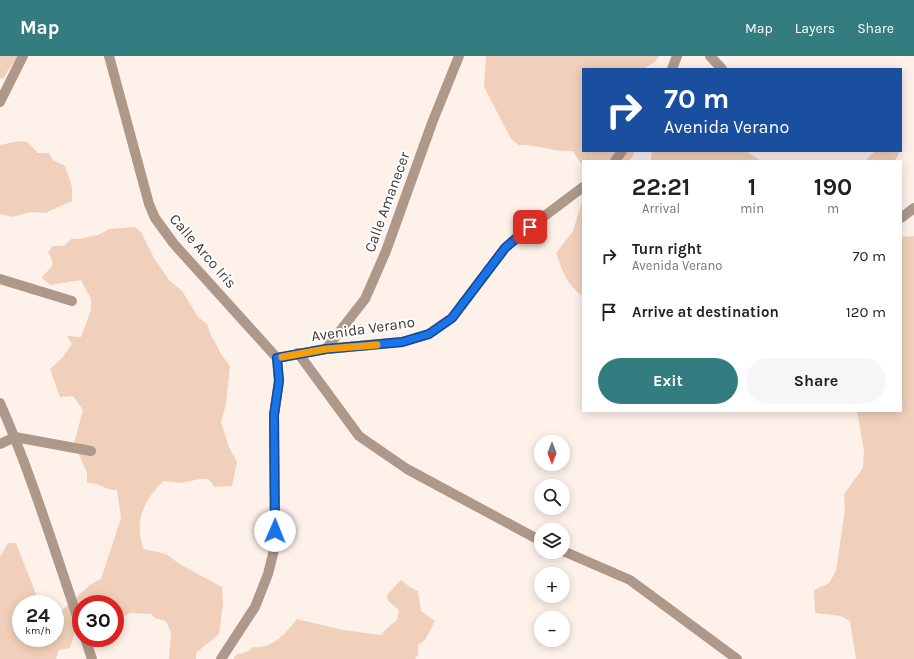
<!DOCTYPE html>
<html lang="en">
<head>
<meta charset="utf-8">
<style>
  body { margin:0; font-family:Karla,sans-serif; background:#f6f6f6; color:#222; height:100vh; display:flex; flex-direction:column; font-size:15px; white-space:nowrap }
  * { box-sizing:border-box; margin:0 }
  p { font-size:13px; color:#767676 }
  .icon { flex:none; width:22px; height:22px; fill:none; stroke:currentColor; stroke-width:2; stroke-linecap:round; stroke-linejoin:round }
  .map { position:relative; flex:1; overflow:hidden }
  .drawer { position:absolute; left:582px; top:104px; width:320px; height:252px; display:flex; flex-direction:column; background:#fff; border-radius:0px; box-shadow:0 2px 10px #0003 }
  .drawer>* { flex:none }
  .top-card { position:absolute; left:582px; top:12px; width:320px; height:84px; border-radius:0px; box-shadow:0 2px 10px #0003; background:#1a4fa0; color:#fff; overflow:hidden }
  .needle { width:26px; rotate:180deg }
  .controls { position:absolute; left:534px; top:379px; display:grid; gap:8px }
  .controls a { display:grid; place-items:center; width:36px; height:36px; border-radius:50%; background:#fff; box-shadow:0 2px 10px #0003; font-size:20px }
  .speed { position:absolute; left:12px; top:539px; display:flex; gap:8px; font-size:20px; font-weight:700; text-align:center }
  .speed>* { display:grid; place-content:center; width:52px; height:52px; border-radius:50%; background:#fff; box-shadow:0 2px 10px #0003; line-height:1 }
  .speed small { font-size:10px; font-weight:400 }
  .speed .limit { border:6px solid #d22; background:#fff; color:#111 }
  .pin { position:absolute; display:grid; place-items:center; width:34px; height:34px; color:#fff; margin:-17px; border-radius:8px; box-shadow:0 2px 6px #0006 }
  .me { position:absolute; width:44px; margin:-22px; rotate:1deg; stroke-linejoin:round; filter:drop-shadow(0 0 3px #0008) }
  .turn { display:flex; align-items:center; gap:14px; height:84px; padding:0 16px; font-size:18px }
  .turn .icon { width:52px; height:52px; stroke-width:2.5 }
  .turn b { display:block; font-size:28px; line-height:34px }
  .eta { display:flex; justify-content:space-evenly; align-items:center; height:68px; text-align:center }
  .eta b { font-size:24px; font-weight:700; line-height:28px }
  .action { display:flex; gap:8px; margin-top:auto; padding:8px 16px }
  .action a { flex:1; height:46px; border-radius:24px; background:#337c80; color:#fff; font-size:16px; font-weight:700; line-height:46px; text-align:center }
  .action a+a { background:#f6f6f6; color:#222 }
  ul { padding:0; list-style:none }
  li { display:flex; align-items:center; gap:12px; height:56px; padding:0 16px }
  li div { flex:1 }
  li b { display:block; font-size:15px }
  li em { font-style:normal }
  header { display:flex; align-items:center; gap:24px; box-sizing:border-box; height:56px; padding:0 20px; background:#337c80; color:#fff }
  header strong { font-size:19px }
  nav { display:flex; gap:22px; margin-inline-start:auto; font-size:14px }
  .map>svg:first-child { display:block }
  .green { fill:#f0d0ba }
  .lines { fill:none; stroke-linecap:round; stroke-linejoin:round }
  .minor { stroke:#ad988a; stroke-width:10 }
  .route-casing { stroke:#114b97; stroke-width:10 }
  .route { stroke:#1a73e8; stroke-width:7 }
  .slow { stroke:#f59e0b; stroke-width:7 }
  .labels { text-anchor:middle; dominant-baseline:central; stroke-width:4; stroke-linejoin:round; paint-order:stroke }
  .street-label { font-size:15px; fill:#403934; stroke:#fff }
</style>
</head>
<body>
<header>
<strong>Map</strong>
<nav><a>Map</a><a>Layers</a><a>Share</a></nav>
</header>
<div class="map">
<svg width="914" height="603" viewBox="0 0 914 603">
  <rect width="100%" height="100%" fill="#fdf1ea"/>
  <path class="green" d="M 0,0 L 20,0 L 8,14 L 4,22 L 0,22 Z
    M 486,0 L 659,0 L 655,6 L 643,13 L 583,13 L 583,95 L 633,95 L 634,98 L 629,105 L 583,105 L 583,111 L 573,95 C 553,96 537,88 519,89 L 511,83 L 484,31 Z
    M 19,85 L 27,86 L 38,97 L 49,97 L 53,104 L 65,110 L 72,131 L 72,145 L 45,157 L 31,156 L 12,161 L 0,158 L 0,89 Z
    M 652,95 L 746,95 L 761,105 L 651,105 Z
    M 875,95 L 900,95 L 895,105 L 865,105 Z
    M 583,142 L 583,240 C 566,229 563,215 556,197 L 573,175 Z
    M 135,171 L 141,176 L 154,202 L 169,224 L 182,235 L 198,261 L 207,268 L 211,280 L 214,284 L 221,298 L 230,310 L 226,348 L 221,366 L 229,391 L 237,406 L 232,430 L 215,431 L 208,423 L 200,423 L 181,427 L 164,425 C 144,443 133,467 144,493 L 166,498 L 181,509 L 222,531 L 223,549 L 219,578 L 196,597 L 196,603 L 169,603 L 171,576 L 166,565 L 155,562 L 151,558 L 130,557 L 115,566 L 115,548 L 81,548 L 81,572 L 76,572 L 70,592 L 59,594 L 56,603 L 0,603 L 0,501 L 8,487 L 16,487 L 38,543 L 45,542 L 47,548 L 21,548 L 21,582 L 55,582 L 55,573 L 60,573 L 61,555 L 91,528 L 101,523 L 121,462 L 117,434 C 106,435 99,426 87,427 L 87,417 L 74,387 L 83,354 L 73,340 L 60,341 L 50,313 L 62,302 L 72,288 L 67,280 L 81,281 L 91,254 L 91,243 L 81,224 L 50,229 L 42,222 C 51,209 57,212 48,196 L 53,190 L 64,190 L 71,183 L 78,183 L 98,179 L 109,173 Z
    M 914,180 L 914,603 L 856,603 L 850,565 L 841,560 L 815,557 L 814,534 L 829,527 L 836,515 L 845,453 L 844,438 L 863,412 L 864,395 L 857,355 L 901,355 L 901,181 Z
    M 401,524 L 410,531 L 418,535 L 421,555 L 435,565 L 425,584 L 418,589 L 418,599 L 415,603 L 233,603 L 236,599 L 249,595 L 252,591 C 272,594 286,577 297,563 L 343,574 L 381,579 L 387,572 L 397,564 L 399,554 L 388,545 L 387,539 Z"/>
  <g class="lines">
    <path class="minor" d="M 109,0 L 149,148 L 155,162 L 174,188 L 277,302
      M 710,0 L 722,13
      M 672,13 L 677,0
      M 0,46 L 23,0
      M 615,105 L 622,95
      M 901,162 L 914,152
      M 0,223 L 72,245
      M 326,293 L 365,243 L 373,225 L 386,195 L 432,67 L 459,0
      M 298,297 L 359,380 L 407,413 L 541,485
      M 277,302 L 326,293 L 403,286 L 429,278 L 452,262 L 505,192 L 518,180 L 583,131
      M 0,347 C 32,420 55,496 81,572
      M 15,381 L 91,395
      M 0,388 L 15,381
      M 563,495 L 630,524 L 737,603
      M 85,582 L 92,603
      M 221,603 L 255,551 L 268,518 L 275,490 L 274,359 L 279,325 L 277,302"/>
  </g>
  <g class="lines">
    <defs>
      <path id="route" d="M 275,475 L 274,359 L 279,325 L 277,302 L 326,293 L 402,286 L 429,278 L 452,262 L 505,192 L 530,171"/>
    </defs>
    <use href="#route" class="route-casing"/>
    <use href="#route" class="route"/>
    <path class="slow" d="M 282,301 L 326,293 L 377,289"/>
  </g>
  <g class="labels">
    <g class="street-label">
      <text transform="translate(387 146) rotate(-70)">Calle Amanecer</text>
      <text transform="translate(203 195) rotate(49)">Calle Arco Iris</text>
      <text transform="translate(363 273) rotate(-8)">Avenida Verano</text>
    </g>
  </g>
</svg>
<div class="controls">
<a><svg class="needle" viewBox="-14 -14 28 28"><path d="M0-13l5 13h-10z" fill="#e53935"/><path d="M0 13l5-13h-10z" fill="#767676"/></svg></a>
<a><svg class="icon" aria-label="search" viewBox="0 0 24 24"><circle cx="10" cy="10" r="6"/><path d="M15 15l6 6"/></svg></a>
<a><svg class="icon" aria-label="layers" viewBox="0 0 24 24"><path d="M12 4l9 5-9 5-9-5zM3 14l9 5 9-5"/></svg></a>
<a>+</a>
<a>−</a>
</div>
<div class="speed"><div>24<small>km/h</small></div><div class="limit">30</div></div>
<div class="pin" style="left:530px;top:171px;background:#d93025"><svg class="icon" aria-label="arrive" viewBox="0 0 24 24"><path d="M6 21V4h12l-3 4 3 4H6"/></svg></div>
<svg class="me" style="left:275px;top:475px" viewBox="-20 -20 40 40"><circle r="19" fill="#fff"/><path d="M0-13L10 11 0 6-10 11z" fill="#1a73e8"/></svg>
<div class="top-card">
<div class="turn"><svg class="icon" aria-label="right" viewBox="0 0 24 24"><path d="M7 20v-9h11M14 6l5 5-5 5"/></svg><div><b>70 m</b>Avenida Verano</div></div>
</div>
<section class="drawer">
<div class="eta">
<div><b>22:21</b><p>Arrival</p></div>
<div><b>1</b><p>min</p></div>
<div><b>190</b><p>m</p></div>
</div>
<ul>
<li><svg class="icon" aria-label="right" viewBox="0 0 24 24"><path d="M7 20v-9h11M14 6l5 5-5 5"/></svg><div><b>Turn right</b><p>Avenida Verano</p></div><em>70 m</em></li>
<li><svg class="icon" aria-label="arrive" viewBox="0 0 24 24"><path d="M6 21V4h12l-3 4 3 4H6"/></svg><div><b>Arrive at destination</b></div><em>120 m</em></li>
</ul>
<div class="action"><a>Exit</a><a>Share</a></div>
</section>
</div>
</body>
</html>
